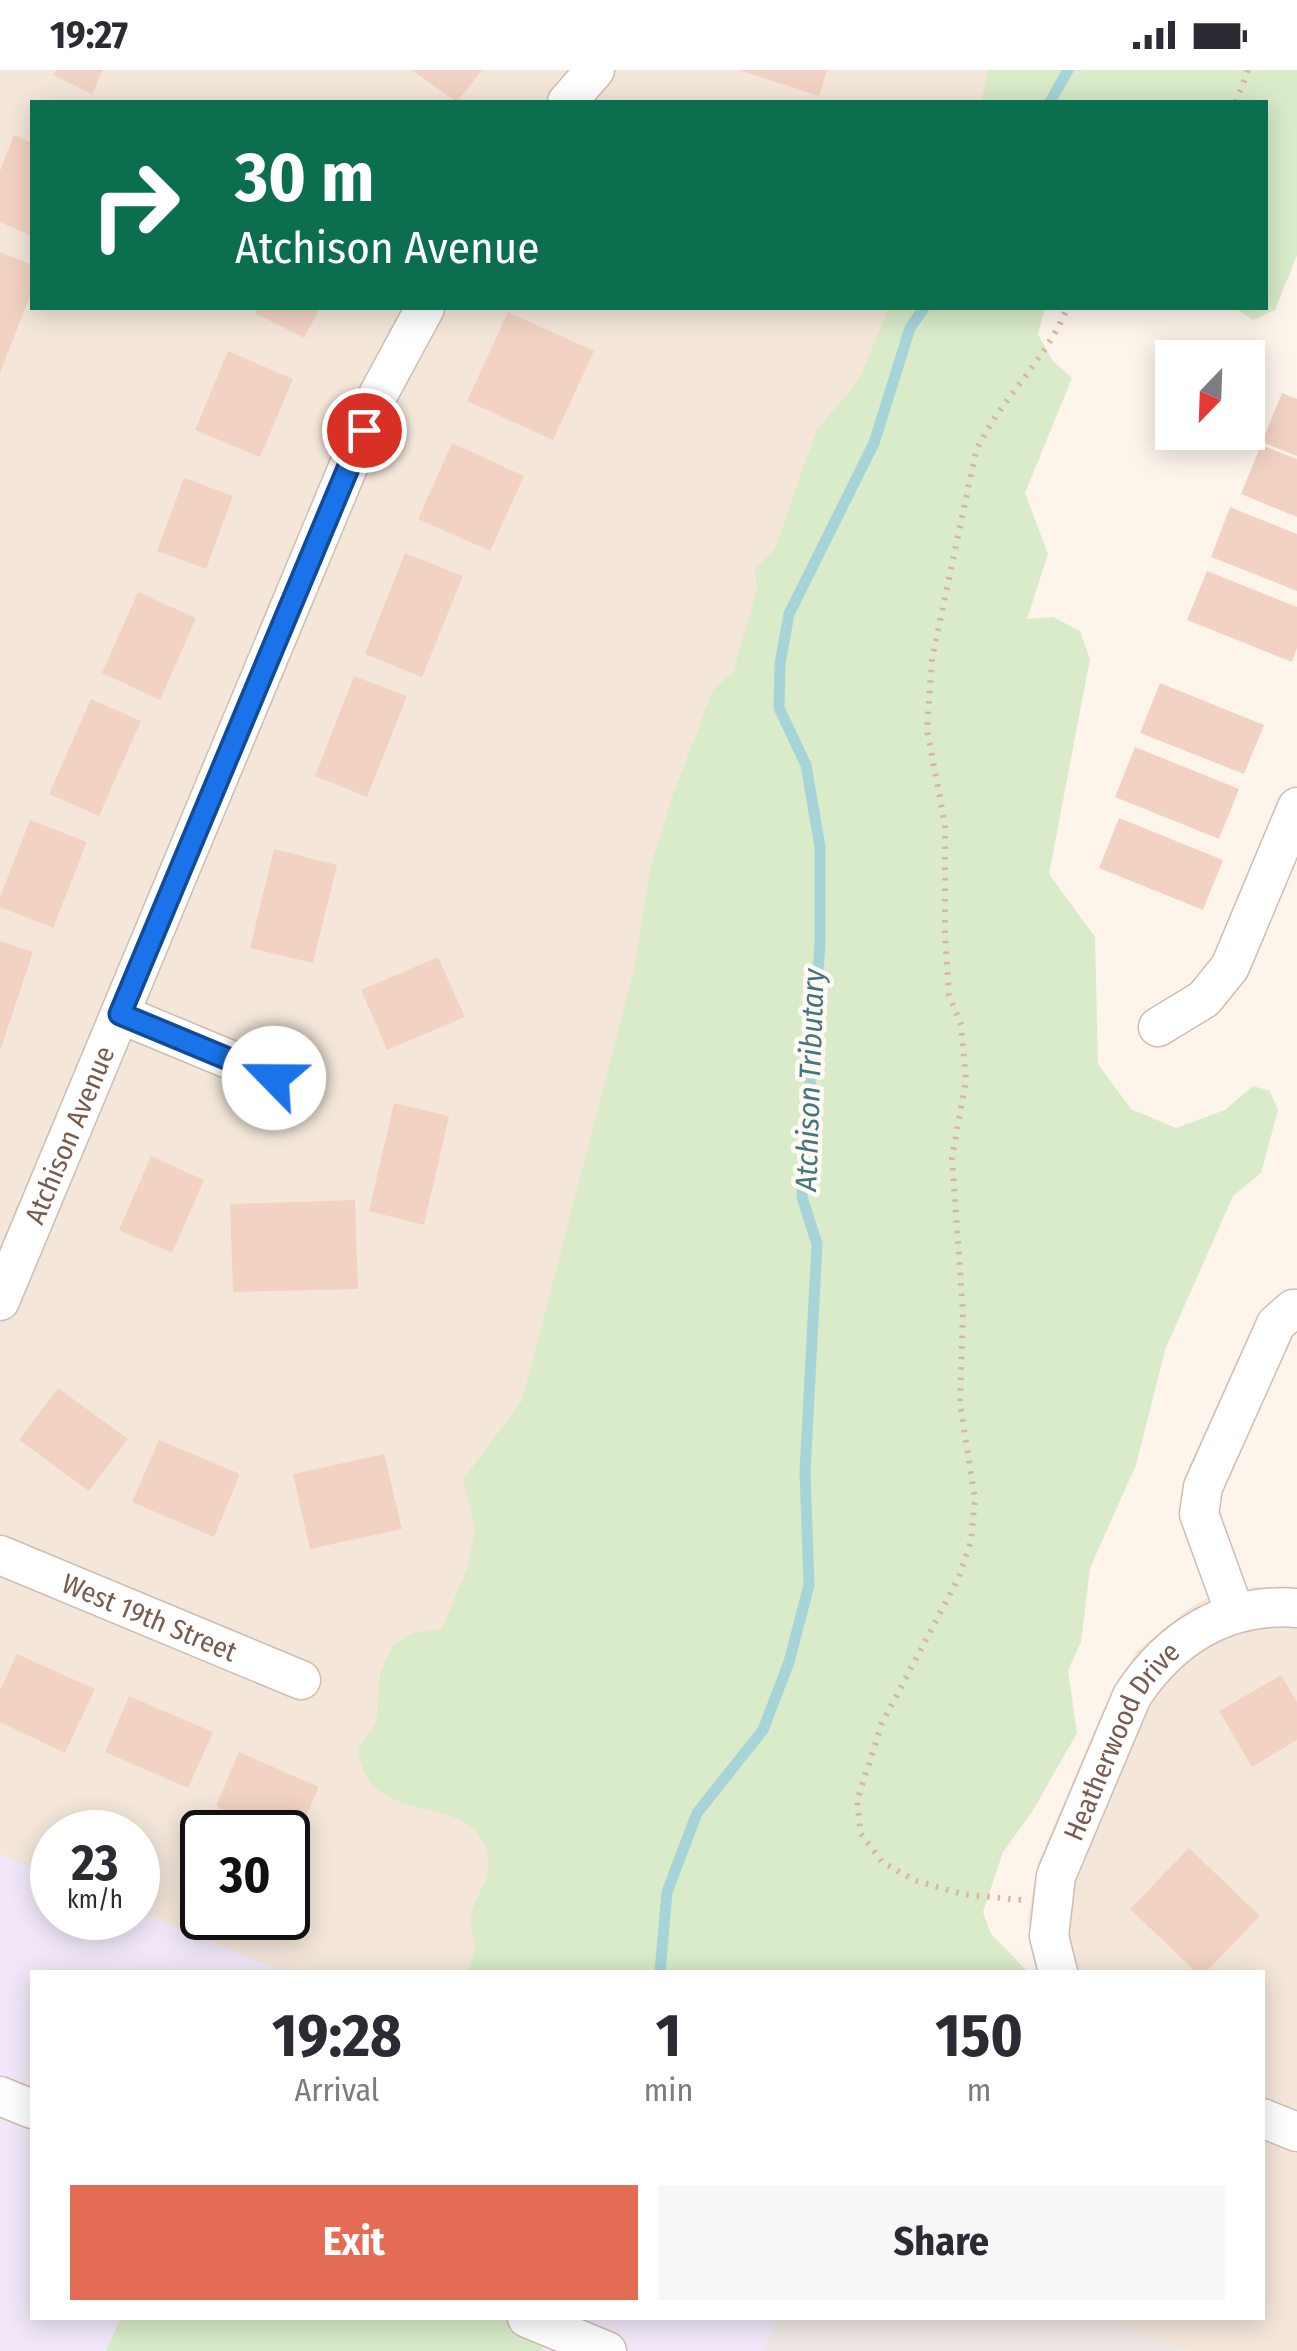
<!DOCTYPE html>
<html lang="en">
<head>
<meta charset="utf-8">
<style>
  body { margin:0; font-family:"Fira Sans Condensed",sans-serif; background:#f7f7f7; color:#2b2b33; height:100vh; display:flex; flex-direction:column; font-size:38px; white-space:nowrap }
  * { box-sizing:border-box; margin:0 }
  p { font-size:32px; color:#7c7c81 }
  .icon { flex:none; width:55px; height:55px; fill:none; stroke:currentColor; stroke-width:2; stroke-linecap:round; stroke-linejoin:round }
  .map { position:relative; flex:1; overflow:hidden }
  .panel { position:absolute; left:30px; top:1900px; width:1235px; height:350px; display:flex; flex-direction:column; background:#fff; border-radius:0px; box-shadow:0 5px 25px #0003 }
  .panel>* { flex:none }
  .hud { position:absolute; left:30px; top:30px; width:1238px; height:210px; border-radius:0px; box-shadow:0 5px 25px #0003; background:#0b6e4f; color:#fff; overflow:hidden }
  .needle { width:65px; rotate:203deg }
  .tools { position:absolute; left:1155px; top:270px; display:grid; gap:20px }
  .tools a { display:grid; place-items:center; width:110px; height:110px; border-radius:0px; background:#fff; box-shadow:0 5px 25px #0003; font-size:50px }
  .speed { position:absolute; left:30px; top:1740px; display:flex; gap:20px; font-size:50px; font-weight:700; text-align:center }
  .speed>* { display:grid; place-content:center; width:130px; height:130px; border-radius:50%; background:#fff; box-shadow:0 5px 25px #0003; line-height:1 }
  .speed small { font-size:25px; font-weight:400 }
  .speed .limit { border:5px solid #111; border-radius:15px; background:#fff; color:#111 }
  .pin { position:absolute; display:grid; place-items:center; width:85px; height:85px; color:#fff; margin:-42px; border:5px solid #fff; border-radius:50%; box-shadow:0 2px 10px #0007 }
  .me { position:absolute; width:110px; margin:-55px; rotate:293deg; stroke-linejoin:round; filter:drop-shadow(0 0 8px #0008) }
  .turn { display:flex; align-items:center; gap:35px; height:210px; padding:0 40px; font-size:45px }
  .turn .icon { width:130px; height:130px; stroke-width:2.5 }
  .turn b { display:block; font-size:70px; line-height:85px }
  .eta { display:flex; justify-content:space-evenly; align-items:center; height:170px; text-align:center }
  .eta b { font-size:60px; font-weight:700; line-height:70px }
  .primary-button { display:flex; gap:20px; margin-top:auto; padding:20px 40px }
  .primary-button a { flex:1; height:115px; border-radius:0px; background:#e46b54; color:#fff; font-size:40px; font-weight:700; line-height:115px; text-align:center }
  .primary-button a+a { background:#f7f7f7; color:#2b2b33 }
  .status { display:flex; justify-content:space-between; align-items:center; height:70px; padding:0 50px; background:#fff; direction:ltr }
  .status svg { height:28px; fill:currentColor }
  .map>svg:first-child { display:block }
  .residential { fill:#f4e7da; fill-rule:evenodd }
  .industrial { fill:#efe8e4 }
  .education { fill:#f2e8f9 }
  .green { fill:#d9ebc9 }
  .lines { fill:none; stroke-linecap:round; stroke-linejoin:round }
  .stream { stroke:#a6d4d9; stroke-width:11 }
  .building { fill:#f2d3c3 }
  .minor-casing { stroke:#d0bcb0; stroke-width:41 }
  .path { stroke:#d8b6a6; stroke-width:6; stroke-dasharray:2.5 8; stroke-linecap:butt }
  .minor { stroke:#fff; stroke-width:38 }
  .route-casing { stroke:#114b97; stroke-width:25 }
  .route { stroke:#1a73e8; stroke-width:18 }
  .labels { text-anchor:middle; dominant-baseline:central; stroke-width:9; stroke-linejoin:round; paint-order:stroke }
  .street-label { font-size:28px; fill:#795a4e; stroke:#fff9f3 }
  .water-label { font-size:30px; font-style:italic; fill:#41767d; stroke:#fff9f3 }
</style>
</head>
<body>
<div class="status"><b>19:27</b><svg viewBox="0 0 49 12"><path d="M0 12V9h3v3zM5 12V6h3v6zM10 12V3h3v9zM15 12V0h3v12zM26 1h20v11H26zM47 4h2v5h-2z"/></svg></div>
<div class="map">
<svg width="1297" height="2281" viewBox="0 0 1297 2281">
  <rect width="100%" height="100%" fill="#fdf5ec"/>
  <path class="residential" d="M 0,0 L 1008,0 L 993,32 L 32,32 L 32,238 L 900,238 L 471,1902 L 283,1902 L 138,1841 L 138,1762 L 52,1762 L 52,1806 L 0,1784 ZM 202,1762 L 288,1762 L 288,1848 L 202,1848 Z
    M 1256,1517 L 1297,1518 L 1297,2281 L 1187,2281 L 1108,2248 L 1262,2248 L 1262,1902 L 1036,1902 L 1028,1848 L 1038,1793 L 1103,1640 L 1137,1581 L 1188,1539 L 1209,1527 Z"/>
  <path class="industrial" d="M 778,2248 L 1108,2248 L 1187,2281 L 764,2281 Z"/>
  <path class="education" d="M 0,1784 L 52,1806 L 52,1848 L 138,1848 L 138,1841 L 283,1902 L 32,1902 L 32,2248 L 778,2248 L 764,2281 L 0,2281 Z"/>
  <path class="green" d="M 988,0 L 1297,0 L 1297,185 L 1275,240 L 1253,250 L 1235,238 L 1265,238 L 1265,32 L 981,32 Z
    M 889,238 L 1045,238 L 1038,264 L 1052,290 L 1072,308 L 1025,423 L 1048,484 L 1027,549 L 1053,547 L 1080,561 L 1090,589 L 1049,804 L 1095,867 L 1098,994 L 1131,1039 L 1176,1058 L 1225,1040 L 1253,1016 L 1270,1021 L 1278,1040 L 1261,1103 L 1233,1126 L 1165,1280 L 1136,1395 L 1090,1498 L 1081,1572 L 1068,1600 L 1077,1663 L 1032,1742 L 1003,1782 L 983,1842 L 991,1864 L 1028,1902 L 467,1902 C 469,1896 473,1888 474,1881 C 476,1869 468,1854 471,1843 C 476,1825 489,1812 488,1792 C 484,1714 364,1766 358,1677 L 376,1654 L 380,1603 L 393,1575 L 413,1563 L 442,1559 L 468,1496 L 475,1458 L 463,1410 L 522,1331 L 634,900 L 650,799 L 672,727 L 713,620 L 733,602 L 757,519 L 755,499 L 775,479 L 816,361 L 858,311 Z
    M 121,2248 L 557,2248 L 541,2281 L 106,2281 Z"/>
  <g class="lines">
    <path class="stream" d="M 1050,32 L 1068,0
      M 660,1902 L 667,1822 L 697,1743 L 763,1660 L 789,1592 L 809,1515 L 805,1402 L 817,1174 L 802,1127 L 820,874 L 820,777 L 806,695 L 779,638 L 780,594 L 789,544 L 874,373 L 910,258 L 924,238"/>
  </g>
  <path class="building" d="M 56,0 L 103,0 L 92,24 L 53,5 Z
    M 411,0 L 482,0 L 457,32 Z
    M 739,0 L 827,0 L 819,26 Z
    M 14,65 L 32,73 L 32,166 L 0,152 L 0,101 Z
    M 0,182 L 32,195 L 32,221 L 0,303 Z
    M 258,238 L 320,238 L 304,268 L 255,243 Z
    M 508,242 L 594,281 L 553,370 L 467,331 Z
    M 228,281 L 293,309 L 260,387 L 195,360 Z
    M 1282,323 L 1297,329 L 1297,386 L 1262,372 Z
    M 452,373 L 524,406 L 490,481 L 418,449 Z
    M 1261,375 L 1297,389 L 1297,447 L 1241,424 Z
    M 184,408 L 233,426 L 206,499 L 157,481 Z
    M 1230,437 L 1297,464 L 1297,521 L 1211,487 Z
    M 405,483 L 463,506 L 422,607 L 365,584 Z
    M 1207,501 L 1297,537 L 1297,578 L 1292,592 L 1187,550 Z
    M 138,522 L 196,548 L 160,630 L 102,603 Z
    M 354,606 L 407,626 L 367,727 L 315,706 Z
    M 1160,613 L 1264,655 L 1244,704 L 1140,663 Z
    M 91,629 L 141,651 L 99,746 L 49,724 Z
    M 1135,677 L 1239,719 L 1219,769 L 1115,727 Z
    M 1119,748 L 1223,790 L 1203,840 L 1099,798 Z
    M 30,750 L 87,772 L 53,858 L 0,837 L 0,827 Z
    M 274,779 L 337,795 L 313,893 L 250,878 Z
    M 0,871 L 33,882 L 1,978 L 0,978 Z
    M 438,887 L 465,947 L 387,980 L 361,920 Z
    M 394,1033 L 449,1046 L 424,1155 L 369,1141 Z
    M 151,1086 L 204,1110 L 172,1183 L 119,1160 Z
    M 355,1130 L 358,1219 L 233,1222 L 230,1134 Z
    M 58,1318 L 128,1369 L 89,1421 L 19,1370 Z
    M 159,1370 L 240,1404 L 214,1467 L 132,1432 Z
    M 384,1384 L 402,1459 L 310,1479 L 293,1404 Z
    M 17,1584 L 95,1619 L 65,1683 L 0,1652 L 0,1620 Z
    M 1281,1605 L 1297,1632 L 1297,1670 L 1252,1697 L 1219,1641 Z
    M 129,1626 L 213,1662 L 188,1718 L 105,1682 Z
    M 239,1682 L 319,1717 L 295,1771 L 288,1768 L 288,1762 L 276,1762 L 216,1736 Z
    M 1189,1778 L 1260,1846 L 1206,1902 L 1196,1902 L 1130,1839 Z"/>
  <g class="lines">
    <defs>
      <g id="minor">
        <path d="M 567,32 L 595,0"/>
        <path d="M 120,944 L 274,1008"/>
        <path d="M 1158,957 L 1204,929 L 1230,897 L 1297,737"/>
        <path id="s1" d="M 0,1231 L 379,323 L 425,238"/>
        <path id="s2" d="M 0,1485 L 301,1610"/>
        <path d="M 1235,1543 L 1199,1444 L 1203,1417 L 1276,1254 L 1293,1239 L 1297,1239"/>
        <path id="s3" d="M 1058,1902 L 1049,1866 L 1056,1806 L 1132,1626 C 1170,1568 1226,1532 1297,1538"/>
        <path d="M 0,2026 L 32,2039"/>
        <path d="M 1262,2048 L 1297,2062"/>
        <path d="M 527,2248 L 607,2281"/>
      </g>
    </defs>
    <use href="#minor" class="minor-casing"/>
    <path class="path" d="M 1236,32 L 1248,0
      M 1021,1830 L 962,1824 L 914,1810 L 882,1792 L 861,1764 L 857,1731 L 882,1653 L 959,1507 L 971,1471 L 975,1429 L 960,1333 L 963,1242 L 952,1088 L 966,1010 L 961,955 L 949,925 L 945,864 L 945,754 L 927,660 L 932,589 L 976,381 C 1000,329 1046,291 1067,238"/>
    <use href="#minor" class="minor"/>
  </g>
  <g class="lines">
    <defs>
      <path id="route" d="M 274,1008 L 120,944 L 364,360"/>
    </defs>
    <use href="#route" class="route-casing"/>
    <use href="#route" class="route"/>
  </g>
  <g class="labels">
    <g class="street-label">
      <text stroke="none"><textPath href="#s1" startOffset="180">Atchison Avenue</textPath></text>
      <text stroke="none"><textPath href="#s2" startOffset="162">West 19th Street</textPath></text>
      <text stroke="none"><textPath href="#s3" startOffset="248">Heatherwood Drive</textPath></text>
    </g>
    <g class="water-label">
      <text transform="translate(810 1010) rotate(-88)">Atchison Tributary</text>
    </g>
  </g>
</svg>
<div class="tools">
<a><svg class="needle" viewBox="-14 -14 28 28"><path d="M0-13l5 13h-10z" fill="#e53935"/><path d="M0 13l5-13h-10z" fill="#7c7c81"/></svg></a>
</div>
<div class="speed"><div>23<small>km/h</small></div><div class="limit">30</div></div>
<div class="pin" style="left:364px;top:360px;background:#d93025"><svg class="icon" aria-label="arrive" viewBox="0 0 24 24"><path d="M6 21V4h12l-3 4 3 4H6"/></svg></div>
<svg class="me" style="left:274px;top:1008px" viewBox="-20 -20 40 40"><circle r="19" fill="#fff"/><path d="M0-13L10 11 0 6-10 11z" fill="#1a73e8"/></svg>
<div class="hud">
<div class="turn"><svg class="icon" aria-label="right" viewBox="0 0 24 24"><path d="M7 20v-9h11M14 6l5 5-5 5"/></svg><div><b>30 m</b>Atchison Avenue</div></div>
</div>
<section class="panel">
<div class="eta">
<div><b>19:28</b><p>Arrival</p></div>
<div><b>1</b><p>min</p></div>
<div><b>150</b><p>m</p></div>
</div>
<div class="primary-button"><a>Exit</a><a>Share</a></div>
</section>
</div>
</body>
</html>
